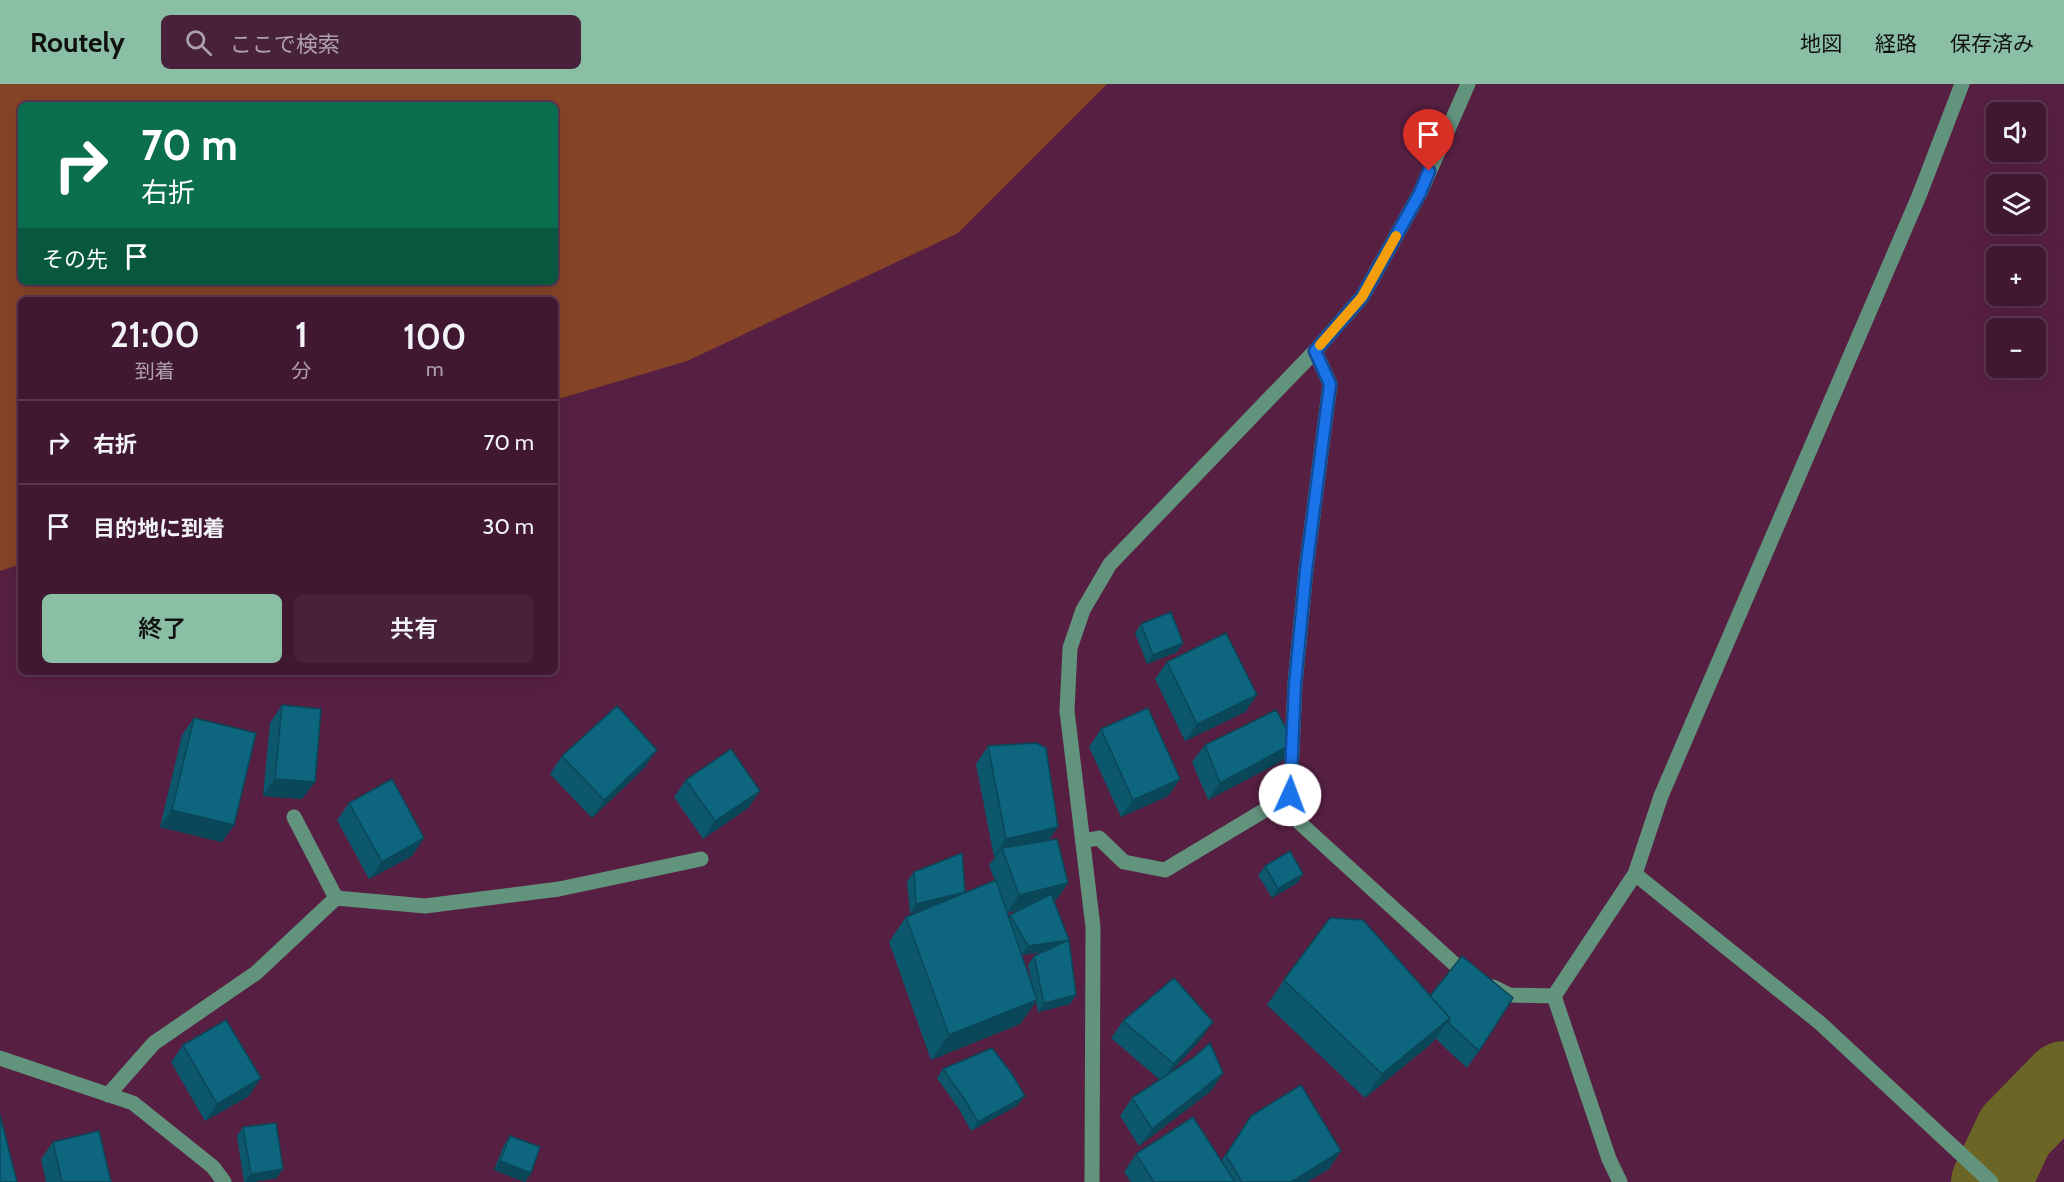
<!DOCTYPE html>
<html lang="ja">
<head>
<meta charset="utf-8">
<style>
  body { margin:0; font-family:Cabin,"Noto Sans JP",sans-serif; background:#48213a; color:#f1f3f6; height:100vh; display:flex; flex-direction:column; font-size:22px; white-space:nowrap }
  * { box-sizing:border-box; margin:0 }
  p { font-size:20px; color:#aea0ac }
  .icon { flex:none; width:33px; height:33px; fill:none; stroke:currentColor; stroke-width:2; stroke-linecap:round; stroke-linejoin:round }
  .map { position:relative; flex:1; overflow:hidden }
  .drawer { position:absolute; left:18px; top:213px; width:540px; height:378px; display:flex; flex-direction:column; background:#411832; border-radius:9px; box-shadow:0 6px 24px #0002,0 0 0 2px #5a374d }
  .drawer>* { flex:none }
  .top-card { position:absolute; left:18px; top:18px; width:540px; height:183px; border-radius:9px; box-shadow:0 6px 24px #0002,0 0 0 2px #5a374d; background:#0b6e4f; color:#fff; overflow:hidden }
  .buttons { position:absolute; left:1986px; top:18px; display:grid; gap:12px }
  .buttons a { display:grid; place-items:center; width:60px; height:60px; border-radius:9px; background:#411832; box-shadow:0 6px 24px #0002,0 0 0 2px #5a374d; font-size:30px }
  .pin { position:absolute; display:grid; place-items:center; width:51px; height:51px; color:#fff; margin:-62px -26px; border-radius:50% 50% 50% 0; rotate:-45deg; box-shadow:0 0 6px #0007 }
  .pin .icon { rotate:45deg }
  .me { position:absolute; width:66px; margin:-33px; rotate:2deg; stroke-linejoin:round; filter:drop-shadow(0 0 4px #0008) }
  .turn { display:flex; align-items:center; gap:21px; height:126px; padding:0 24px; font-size:27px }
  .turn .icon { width:78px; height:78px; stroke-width:2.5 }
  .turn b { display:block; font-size:42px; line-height:51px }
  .then { display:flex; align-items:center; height:57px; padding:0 24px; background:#0003; gap:12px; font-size:22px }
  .eta { display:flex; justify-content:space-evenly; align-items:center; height:102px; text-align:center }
  .eta b { font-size:36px; font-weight:600; line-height:42px }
  .button { display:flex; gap:12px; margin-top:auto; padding:12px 24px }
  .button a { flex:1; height:69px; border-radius:9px; background:#8abfa5; color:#111; font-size:24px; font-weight:600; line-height:69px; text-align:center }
  .button a+a { background:#48213a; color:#f1f3f6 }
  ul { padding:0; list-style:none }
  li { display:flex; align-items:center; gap:18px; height:84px; padding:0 24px; border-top:2px solid #5a374d }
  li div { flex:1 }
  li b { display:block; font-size:22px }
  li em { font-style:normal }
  header { display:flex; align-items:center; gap:36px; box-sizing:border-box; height:84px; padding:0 30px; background:#8abfa5; color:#111 }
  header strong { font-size:28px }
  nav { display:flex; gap:33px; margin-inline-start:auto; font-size:21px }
  .search { width:420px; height:54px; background:#48213a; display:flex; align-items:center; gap:15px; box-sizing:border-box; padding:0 21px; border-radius:9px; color:#aea0ac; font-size:22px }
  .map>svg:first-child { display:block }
  .green { fill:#864426; fill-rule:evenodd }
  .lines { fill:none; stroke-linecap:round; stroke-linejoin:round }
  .river { stroke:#6c6626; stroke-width:80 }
  .minor { stroke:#62937d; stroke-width:15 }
  .wall { fill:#0c576c; fill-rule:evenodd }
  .shaded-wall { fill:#0a4758 }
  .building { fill:#0e657e; stroke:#0a4758; stroke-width:1.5 }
  .route-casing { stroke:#114b97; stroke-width:15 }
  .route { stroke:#1a73e8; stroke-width:10 }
  .slow { stroke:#f59e0b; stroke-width:10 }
</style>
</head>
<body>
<header>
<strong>Routely</strong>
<div class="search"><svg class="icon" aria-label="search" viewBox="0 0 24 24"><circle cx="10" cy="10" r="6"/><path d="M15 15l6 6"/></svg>ここで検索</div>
<nav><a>地図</a><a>経路</a><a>保存済み</a></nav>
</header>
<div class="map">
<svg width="2064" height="1098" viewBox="0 0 2064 1098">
  <rect width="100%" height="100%" fill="#572043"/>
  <path class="green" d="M 0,0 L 1107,0 L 958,149 L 687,277 L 555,316 L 555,216 L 21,216 L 21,480 L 0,487 ZM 21,21 L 555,21 L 555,198 L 21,198 Z"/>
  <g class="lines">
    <path class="river" d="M 1991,1098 L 2015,1047 L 2064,997"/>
    <path class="minor" d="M 1315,267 L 1330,300 L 1306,486 L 1295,600 L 1290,711 L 1300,739 L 1462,887 L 1471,892
      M 294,733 L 336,814
      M 1083,757 L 1099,754 L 1124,778 L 1165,786 L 1290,711
      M 1635,790 L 1820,939 L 1991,1098
      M 1493,903 L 1509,911 L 1554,912
      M 1554,912 L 1635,790 L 1661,712 L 1919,112 L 1962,0
      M 1554,912 L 1609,1075 L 1620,1098
      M 0,974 L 133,1019 L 213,1083 L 224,1098
      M 108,1011 L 154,959 L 256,889 L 336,814 L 425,822 L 559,805 L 701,775
      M 1092,1098 L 1093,843 L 1067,627 L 1070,564 L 1083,526 L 1110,480 L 1315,267 L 1362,213 L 1420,109 L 1468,0"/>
  </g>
  <path class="wall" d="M 1141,540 L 1183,559 L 1177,568 L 1147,580 L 1135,549 Z
    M 1167,578 L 1257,611 L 1245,628 L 1185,657 L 1155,595 Z
    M 282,621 L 302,715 L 263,712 L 270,639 Z
    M 194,634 L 234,741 L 222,758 L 160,743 L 182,651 Z
    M 1101,645 L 1180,695 L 1168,712 L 1121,733 L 1089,663 Z
    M 1205,661 L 1282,677 L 1208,716 L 1192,678 Z
    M 988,662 L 1049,756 L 1068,799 L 1056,816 L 1054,817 L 1076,911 L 1070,920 L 1038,928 L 1036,918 L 1020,940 L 931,976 L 889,858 L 906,833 L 925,826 L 910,829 L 907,797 L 914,788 L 965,809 L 995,797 L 989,781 L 996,772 L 994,773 L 976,680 ZM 1022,825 L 1010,831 L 1009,833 L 1007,829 ZM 1043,868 L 1034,872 L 1028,881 L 1032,900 L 1022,871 Z
    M 562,672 L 645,683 L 592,734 L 550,690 Z
    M 686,696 L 760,707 L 748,724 L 703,755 L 674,713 Z
    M 349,719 L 412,772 L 369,795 L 337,736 Z
    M 1265,782 L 1303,790 L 1297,799 L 1272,814 L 1258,791 Z
    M 1363,836 L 1479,967 L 1467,984 L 1440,959 L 1436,954 L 1432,959 L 1365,1014 L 1267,921 L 1284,896 Z
    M 1123,937 L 1201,955 L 1168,991 L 1223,989 L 1211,1007 L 1139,1062 L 1120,1032 L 1132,1014 L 1160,996 L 1111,954 Z
    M 183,961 L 249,1012 L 205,1037 L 171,978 Z
    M 943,985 L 1018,1021 L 971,1047 L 959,1025 L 937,994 Z
    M 1251,1032 L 1329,1085 L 1307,1098 L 1131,1098 L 1124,1088 L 1136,1070 L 1221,1077 Z
    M 243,1043 L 277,1094 L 253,1098 L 244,1098 L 237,1052 Z
    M 510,1052 L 531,1089 L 525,1098 L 494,1086 L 504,1061 Z
    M 53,1058 L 111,1098 L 46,1098 L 41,1075 Z"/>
  <path class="shaded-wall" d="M 1183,559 L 1177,568 L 1147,580 L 1153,571 Z
    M 1257,611 L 1245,628 L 1185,657 L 1197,640 Z
    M 1294,659 L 1282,677 L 1208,716 L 1220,699 Z
    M 657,666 L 645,683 L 592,734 L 604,716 Z
    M 275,695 L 315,698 L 302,715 L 263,712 Z
    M 1180,695 L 1168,712 L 1121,733 L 1133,716 Z
    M 760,707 L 748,724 L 703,755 L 715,737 Z
    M 172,726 L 234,741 L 222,758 L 160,743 Z
    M 1058,743 L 1046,760 L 1002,764 L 996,772 L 994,773 L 1006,755 Z
    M 424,754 L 412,772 L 369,795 L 382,778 Z
    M 1303,790 L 1297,799 L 1272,814 L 1278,805 Z
    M 1068,799 L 1056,816 L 1007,829 L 1019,811 Z
    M 965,808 L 959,817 L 910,829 L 916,820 Z
    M 1069,856 L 1063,865 L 1021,871 L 1028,862 Z
    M 1076,911 L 1070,920 L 1038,928 L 1044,919 Z
    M 1037,916 L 1020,940 L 931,976 L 949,951 Z
    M 1450,934 L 1432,959 L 1365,1014 L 1382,990 Z
    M 1213,938 L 1201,955 L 1162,998 L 1174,980 Z
    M 1223,989 L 1211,1007 L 1139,1062 L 1152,1045 Z
    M 261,994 L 249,1012 L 205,1037 L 217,1020 Z
    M 1025,1012 L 1018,1021 L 971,1047 L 978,1038 Z
    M 1341,1067 L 1329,1085 L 1307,1098 L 1291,1098 Z
    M 500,1077 L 531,1089 L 525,1098 L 494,1086 Z
    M 283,1085 L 277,1094 L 253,1098 L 245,1098 L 251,1090 Z"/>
  <path class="building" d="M 1171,528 L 1183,559 L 1153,571 L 1141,540 Z
    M 1226,549 L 1257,611 L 1197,640 L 1167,578 Z
    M 282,621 L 321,625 L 315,698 L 275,695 Z
    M 617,622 L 657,666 L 604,716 L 562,672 Z
    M 1148,624 L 1180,695 L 1133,716 L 1101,645 Z
    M 1276,626 L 1294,659 L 1220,699 L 1205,661 Z
    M 194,634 L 256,649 L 234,741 L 172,726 Z
    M 1036,659 L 1046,664 L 1058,743 L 1006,755 L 988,662 Z
    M 731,665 L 760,707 L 715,737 L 686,696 Z
    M 392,695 L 424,754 L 382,778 L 349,719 Z
    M 1057,755 L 1068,799 L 1019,811 L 1002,764 Z
    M 1290,767 L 1303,790 L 1278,805 L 1265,782 Z
    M 962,769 L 965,808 L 916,820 L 914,788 Z
    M 996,796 L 1037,916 L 949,951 L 906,833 Z
    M 1051,810 L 1069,856 L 1076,911 L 1044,919 L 1034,872 L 1069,856 L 1028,862 L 1010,831 Z
    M 1330,834 L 1363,836 L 1450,934 L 1382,990 L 1284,896 Z
    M 1462,872 L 1513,914 L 1479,967 L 1452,942 L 1448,937 L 1450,934 L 1430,912 Z
    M 1174,894 L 1213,938 L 1174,980 L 1123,937 Z
    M 226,936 L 261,994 L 217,1020 L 183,961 Z
    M 1210,959 L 1223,989 L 1152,1045 L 1132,1014 L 1193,974 Z
    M 992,964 L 1012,990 L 1025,1012 L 978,1038 L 965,1016 L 943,985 Z
    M 1301,1001 L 1341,1067 L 1291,1098 L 1242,1098 L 1226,1071 L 1251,1032 Z
    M 0,1031 L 17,1098 L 0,1098 Z
    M 1193,1033 L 1235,1098 L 1154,1098 L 1136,1070 Z
    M 276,1039 L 283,1085 L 251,1090 L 243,1043 Z
    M 99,1047 L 111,1098 L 62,1098 L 53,1058 Z
    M 510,1052 L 540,1063 L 531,1089 L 500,1077 Z"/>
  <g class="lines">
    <defs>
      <path id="route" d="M 1290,711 L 1295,600 L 1306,486 L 1330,300 L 1315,267 L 1362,213 L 1420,109 L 1429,87"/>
    </defs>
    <use href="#route" class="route-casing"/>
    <use href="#route" class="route"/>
    <path class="slow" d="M 1320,261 L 1362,213 L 1396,152"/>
  </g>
</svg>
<div class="buttons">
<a><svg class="icon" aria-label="sound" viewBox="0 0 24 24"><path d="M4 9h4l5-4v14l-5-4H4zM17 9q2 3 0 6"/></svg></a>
<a><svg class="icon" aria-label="layers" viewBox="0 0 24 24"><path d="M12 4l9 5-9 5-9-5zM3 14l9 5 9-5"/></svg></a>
<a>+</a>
<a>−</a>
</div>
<div class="pin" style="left:1429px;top:87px;background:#d93025"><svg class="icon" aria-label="arrive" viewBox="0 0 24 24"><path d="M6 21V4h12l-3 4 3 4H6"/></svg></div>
<svg class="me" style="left:1290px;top:711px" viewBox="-20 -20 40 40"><circle r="19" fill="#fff"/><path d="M0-13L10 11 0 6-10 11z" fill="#1a73e8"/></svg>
<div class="top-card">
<div class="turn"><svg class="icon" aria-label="right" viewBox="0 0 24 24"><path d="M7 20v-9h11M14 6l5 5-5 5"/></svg><div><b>70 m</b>右折</div></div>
<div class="then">その先<svg class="icon" aria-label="arrive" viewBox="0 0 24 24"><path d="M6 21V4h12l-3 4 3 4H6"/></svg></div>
</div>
<section class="drawer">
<div class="eta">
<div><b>21:00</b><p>到着</p></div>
<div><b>1</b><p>分</p></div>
<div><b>100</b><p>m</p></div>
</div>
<ul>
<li><svg class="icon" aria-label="right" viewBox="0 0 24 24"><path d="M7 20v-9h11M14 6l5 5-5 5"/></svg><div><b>右折</b></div><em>70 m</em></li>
<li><svg class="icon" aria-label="arrive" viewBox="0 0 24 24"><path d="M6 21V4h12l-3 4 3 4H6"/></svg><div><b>目的地に到着</b></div><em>30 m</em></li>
</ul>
<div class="button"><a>終了</a><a>共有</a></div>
</section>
</div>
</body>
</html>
